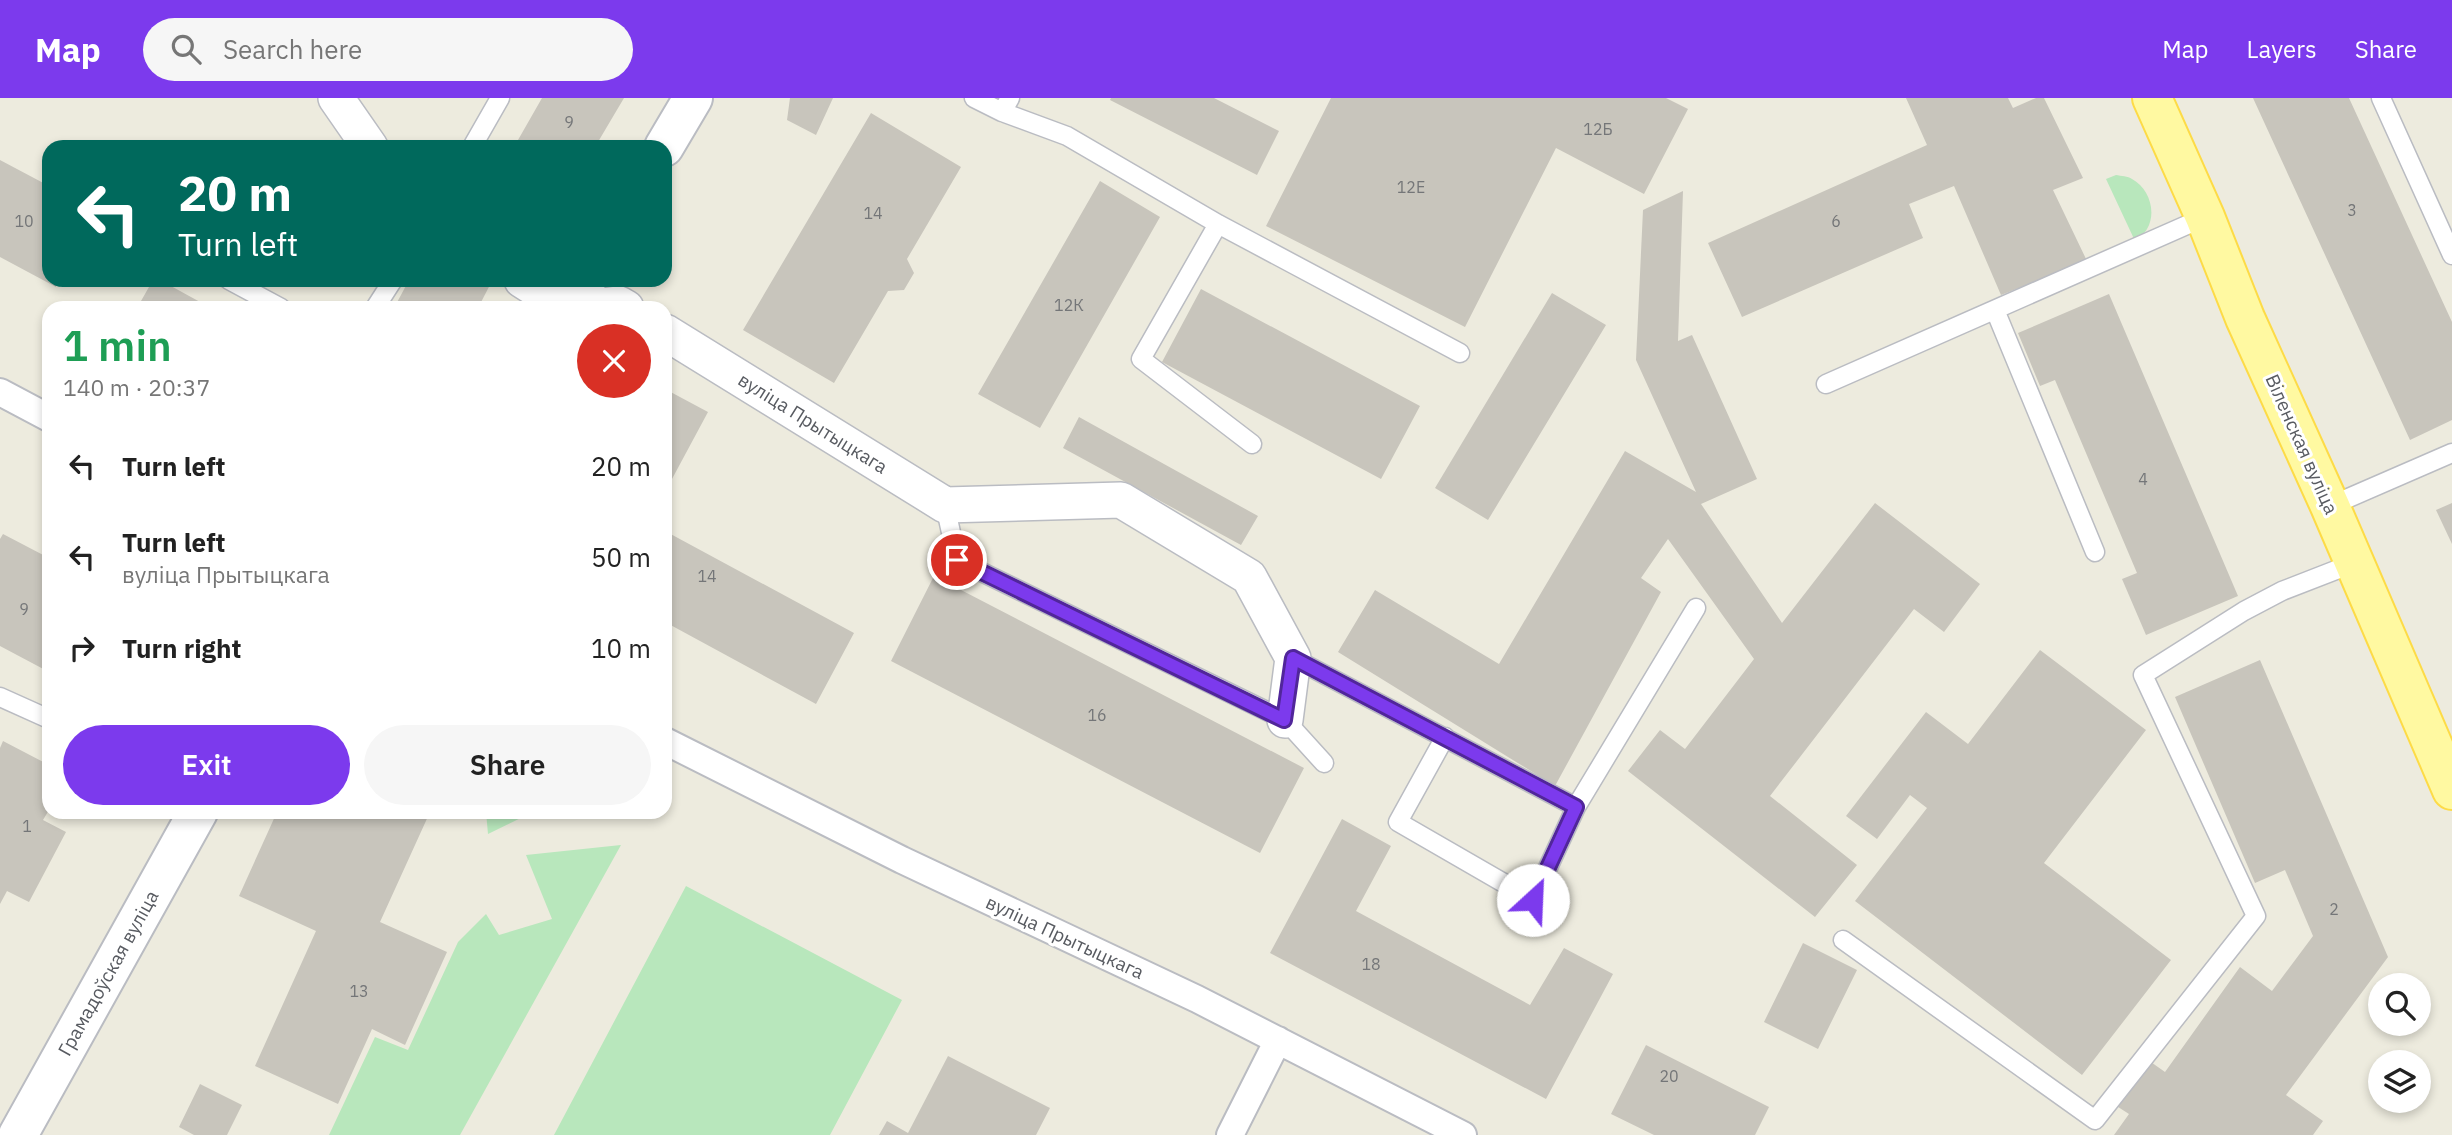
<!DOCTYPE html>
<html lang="en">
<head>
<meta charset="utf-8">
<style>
  body { margin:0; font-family:"IBM Plex Sans",sans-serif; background:#f6f6f6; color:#222; height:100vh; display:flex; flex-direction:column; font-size:26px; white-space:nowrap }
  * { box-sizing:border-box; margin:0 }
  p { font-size:23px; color:#767676 }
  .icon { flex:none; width:38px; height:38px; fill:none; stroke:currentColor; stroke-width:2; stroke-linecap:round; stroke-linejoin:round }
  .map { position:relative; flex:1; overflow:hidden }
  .sheet { position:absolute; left:42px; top:203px; width:630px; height:518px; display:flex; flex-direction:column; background:#fff; border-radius:21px; box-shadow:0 4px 10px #0003 }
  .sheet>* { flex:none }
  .guide { position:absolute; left:42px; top:42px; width:630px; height:147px; border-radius:21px; box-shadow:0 4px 10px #0003; background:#00695c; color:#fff; overflow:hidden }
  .buttons { position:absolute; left:2368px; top:875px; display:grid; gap:14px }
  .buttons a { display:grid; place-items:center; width:63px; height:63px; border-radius:50%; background:#fff; box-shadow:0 4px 10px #0003; font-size:35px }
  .pin { position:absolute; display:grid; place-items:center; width:60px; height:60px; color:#fff; margin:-30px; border:4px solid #fff; border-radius:50%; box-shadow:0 2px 7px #0007 }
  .me { position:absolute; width:77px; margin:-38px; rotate:25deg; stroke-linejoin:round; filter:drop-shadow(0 0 5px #0008) }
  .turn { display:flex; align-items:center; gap:24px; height:147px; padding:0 21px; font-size:32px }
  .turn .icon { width:91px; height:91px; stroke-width:2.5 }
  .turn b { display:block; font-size:49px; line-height:60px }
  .round { display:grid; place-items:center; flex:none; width:74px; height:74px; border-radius:37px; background:#f6f6f6 }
  .overview { display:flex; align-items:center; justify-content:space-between; height:119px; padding:0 21px }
  h1 { font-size:42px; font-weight:600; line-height:52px; color:#1e9e55 }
  .cta { display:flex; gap:14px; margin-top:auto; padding:14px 21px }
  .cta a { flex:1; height:80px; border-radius:42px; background:#7c3aed; color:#fff; font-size:28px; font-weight:600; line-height:80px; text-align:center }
  .cta a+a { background:#f6f6f6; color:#222 }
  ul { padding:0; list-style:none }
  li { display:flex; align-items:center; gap:21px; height:91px; padding:0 21px }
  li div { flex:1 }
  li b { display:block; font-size:26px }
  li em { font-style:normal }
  header { display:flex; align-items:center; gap:42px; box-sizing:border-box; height:98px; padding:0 35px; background:#7c3aed; color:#fff }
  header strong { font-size:33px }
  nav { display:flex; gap:38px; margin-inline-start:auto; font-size:24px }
  .search { width:490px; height:63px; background:#f6f6f6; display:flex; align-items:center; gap:18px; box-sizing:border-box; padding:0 24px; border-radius:38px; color:#767676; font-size:26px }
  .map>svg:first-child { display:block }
  .green { fill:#b8e7bc }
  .building { fill:#c8c5bc }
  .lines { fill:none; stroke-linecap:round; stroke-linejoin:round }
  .service-casing { stroke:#babcc2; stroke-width:21 }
  .pedestrian-casing { stroke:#babcc2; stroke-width:30 }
  .minor-casing { stroke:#babcc2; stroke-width:38 }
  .tertiary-casing { stroke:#babcc2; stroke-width:42 }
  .primary-casing { stroke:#fddb47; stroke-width:42 }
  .service { stroke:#fff; stroke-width:18 }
  .pedestrian { stroke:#fff; stroke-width:26 }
  .minor { stroke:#fff; stroke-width:35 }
  .tertiary { stroke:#fff; stroke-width:38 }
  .primary { stroke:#fff9a1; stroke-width:38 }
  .route-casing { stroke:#51269a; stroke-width:18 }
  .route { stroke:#7c3aed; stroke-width:12 }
  .labels { text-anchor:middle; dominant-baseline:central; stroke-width:6; stroke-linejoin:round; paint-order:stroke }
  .number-label { font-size:16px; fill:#747678 }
  .street-label { font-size:19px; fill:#585b61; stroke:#fff }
</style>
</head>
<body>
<header>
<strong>Map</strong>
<div class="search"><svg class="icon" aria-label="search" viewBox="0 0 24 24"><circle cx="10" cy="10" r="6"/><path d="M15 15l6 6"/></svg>Search here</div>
<nav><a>Map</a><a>Layers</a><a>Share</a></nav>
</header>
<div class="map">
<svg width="2452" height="1037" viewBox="0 0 2452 1037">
  <rect width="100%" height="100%" fill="#edebde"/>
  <path class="green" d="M 2116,77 C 2121,78 2128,78 2132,81 C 2149,90 2157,114 2147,131 C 2145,135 2139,139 2135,143 L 2106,81 Z
    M 486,714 L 533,714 L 488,736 Z
    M 621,747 L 460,1037 L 329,1037 L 375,939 L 408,952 L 458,844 L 486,816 L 499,837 L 552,821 L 526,757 Z
    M 686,788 L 902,902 L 830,1037 L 554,1037 Z"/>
  <path class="building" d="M 542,0 L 624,0 L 595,49 L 514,49 Z
    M 790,0 L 833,0 L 816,37 L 787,22 Z
    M 1111,0 L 1214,0 L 1279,33 L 1257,77 L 1110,2 Z
    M 1331,0 L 1666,0 L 1688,11 L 1644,96 L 1556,50 L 1465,229 L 1266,128 Z
    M 1906,0 L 2008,0 L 2013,10 L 2036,0 L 2044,0 L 2083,80 L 2053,92 L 2087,163 L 2001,197 L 1954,88 L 1909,106 L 1923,140 L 1742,219 L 1708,145 L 1927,47 Z
    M 2253,0 L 2349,0 L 2452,224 L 2452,322 L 2410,342 Z
    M 871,15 L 961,69 L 907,161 L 914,175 L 904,192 L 888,193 L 834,285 L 743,232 Z
    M 0,62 L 49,88 L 49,182 L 59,182 L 56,189 L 0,159 Z
    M 1100,83 L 1160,119 L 1040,330 L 978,296 Z
    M 1683,93 L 1678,243 L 1692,237 L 1757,381 L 1701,406 L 1782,525 L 1875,405 L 1980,486 L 1944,534 L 1914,511 L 1770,698 L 1857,767 L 1815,819 L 1628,673 L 1660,632 L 1685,651 L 1754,561 L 1668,441 L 1641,480 L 1661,494 L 1555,688 L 1338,554 L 1375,492 L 1499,566 L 1625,353 L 1696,394 L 1636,262 L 1643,112 Z
    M 153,182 L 160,182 L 211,210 L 137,210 Z
    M 409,182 L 490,182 L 492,183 L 478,210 L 394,210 Z
    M 1201,191 L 1420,308 L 1381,381 L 1162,264 Z
    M 1552,195 L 1606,227 L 1488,422 L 1435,390 Z
    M 2109,196 L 2238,498 L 2146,537 L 2122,481 L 2137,475 L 2055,282 L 2040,288 L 2018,235 Z
    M 665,291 L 708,314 L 665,394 Z
    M 1079,319 L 1258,418 L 1241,447 L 1063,350 Z
    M 2452,405 L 2452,446 L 2436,412 Z
    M 665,433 L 854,535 L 816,606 L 665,524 Z
    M 3,436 L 47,459 L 42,469 L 49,473 L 49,574 L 0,548 L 0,441 Z
    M 934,478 L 1304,670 L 1260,755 L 891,563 Z
    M 2040,552 L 2146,632 L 2044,765 L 2171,862 L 2082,977 L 1855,803 L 1927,710 L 1910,697 L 1877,741 L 1846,718 L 1926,614 L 1968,646 Z
    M 2260,562 L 2388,859 L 2286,997 L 2323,1023 L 2313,1037 L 2114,1037 L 2129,1016 L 2115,1007 L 2148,962 L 2165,974 L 2240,869 L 2272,893 L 2313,838 L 2285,772 L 2255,785 L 2175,599 Z
    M 3,643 L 49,667 L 49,712 L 43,722 L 66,734 L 29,804 L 7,793 L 0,806 L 0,650 Z
    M 277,714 L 430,714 L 380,824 L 447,854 L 405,947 L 372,931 L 338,1006 L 255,968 L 316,833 L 239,798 Z
    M 1342,721 L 1391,748 L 1356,813 L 1530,907 L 1564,850 L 1613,876 L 1546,1001 L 1270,855 Z
    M 1803,845 L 1857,872 L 1818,951 L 1764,924 Z
    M 1646,947 L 1769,1009 L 1755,1037 L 1654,1037 L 1611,1016 Z
    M 948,958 L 1050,1010 L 1036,1037 L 879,1037 L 887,1023 L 908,1035 Z
    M 200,986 L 242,1007 L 227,1037 L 194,1037 L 179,1029 Z"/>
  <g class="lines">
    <defs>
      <path id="service" d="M 974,0 L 1002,14 L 1010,0
        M 2381,0 L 2452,157
        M 1002,14 L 1067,38 L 1218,126 L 1460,255
        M 472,49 L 500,0
        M 1218,126 L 1141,261 L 1252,346
        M 229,182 L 281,210
        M 375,210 L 393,182
        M 1995,212 L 2095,454
        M 1826,286 L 2205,119
        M 945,407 L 957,462 L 1285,622 L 1324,665
        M 2330,408 L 2452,355
        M 1293,560 L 1576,709 L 1696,510
        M 0,599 L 49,621
        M 1445,639 L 1398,724 L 1533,802 L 1576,709
        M 1843,842 L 2095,1022 L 2256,818 L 2143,577 L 2244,513 L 2282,493 L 2354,465"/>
      <path id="pedestrian" d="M 0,294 L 49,320
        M 665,643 L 902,762 L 1197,901 L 1463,1037
        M 1230,1037 L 1278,942"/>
      <path id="minor" d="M 336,0 L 370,49
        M 522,182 L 566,210
        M 585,210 L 619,206 L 626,210
        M 665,234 L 945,407 L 1121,402 L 1249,479 L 1293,560 L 1285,622"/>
      <path id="tertiary" d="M 664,49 L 693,0
        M 570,210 L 587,182
        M 18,1037 L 198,714"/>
      <path id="primary" d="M 2152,0 L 2205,119 L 2245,220 L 2330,408 L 2452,692"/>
    </defs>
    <use href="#service" class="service-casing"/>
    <use href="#pedestrian" class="pedestrian-casing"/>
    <use href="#minor" class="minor-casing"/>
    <use href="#tertiary" class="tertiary-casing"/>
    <use href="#primary" class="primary-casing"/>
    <use href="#service" class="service"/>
    <use href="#pedestrian" class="pedestrian"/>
    <use href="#minor" class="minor"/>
    <use href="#tertiary" class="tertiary"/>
    <use href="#primary" class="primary"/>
  </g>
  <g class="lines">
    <defs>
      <path id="route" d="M 957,462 L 1284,622 L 1293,560 L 1576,709 L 1533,802"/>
    </defs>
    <use href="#route" class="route-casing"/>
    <use href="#route" class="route"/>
  </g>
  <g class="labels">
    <g class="number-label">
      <text x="569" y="24">9</text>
      <text x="1598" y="31">12Б</text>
      <text x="1411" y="89">12Е</text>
      <text x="2352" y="112">3</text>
      <text x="873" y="115">14</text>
      <text x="24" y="123">10</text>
      <text x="1836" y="123">6</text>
      <text x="1069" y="207">12К</text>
      <text x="2143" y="381">4</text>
      <text x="707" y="478">14</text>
      <text x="24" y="511">9</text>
      <text x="1097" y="617">16</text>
      <text x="27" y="728">1</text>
      <text x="2334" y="811">2</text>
      <text x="1371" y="866">18</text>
      <text x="359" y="893">13</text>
      <text x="1669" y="978">20</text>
    </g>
    <g class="street-label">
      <text transform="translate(813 325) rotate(32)">вуліца Прытыцкага</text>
      <text transform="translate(2302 346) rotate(66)">Віленская вуліца</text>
      <text transform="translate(1065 839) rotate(25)">вуліца Прытыцкага</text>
      <text transform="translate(108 875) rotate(-61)">Грамадоўская вуліца</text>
    </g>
  </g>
</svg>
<div class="buttons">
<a><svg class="icon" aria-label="search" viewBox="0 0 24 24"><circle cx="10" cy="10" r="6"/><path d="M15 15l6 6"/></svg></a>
<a><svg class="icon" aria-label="layers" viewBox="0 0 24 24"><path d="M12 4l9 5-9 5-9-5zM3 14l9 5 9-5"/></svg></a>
</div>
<div class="pin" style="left:957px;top:462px;background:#d93025"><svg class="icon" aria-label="arrive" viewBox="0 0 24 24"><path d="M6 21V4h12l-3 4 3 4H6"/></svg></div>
<svg class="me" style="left:1533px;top:802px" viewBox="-20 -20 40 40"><circle r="19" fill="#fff"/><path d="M0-13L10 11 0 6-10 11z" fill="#7c3aed"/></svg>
<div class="guide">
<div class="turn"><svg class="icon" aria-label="left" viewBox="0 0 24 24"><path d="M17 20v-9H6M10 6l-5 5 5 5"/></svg><div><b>20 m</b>Turn left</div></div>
</div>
<section class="sheet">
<div class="overview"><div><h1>1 min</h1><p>140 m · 20:37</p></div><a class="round" style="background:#d93025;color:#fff"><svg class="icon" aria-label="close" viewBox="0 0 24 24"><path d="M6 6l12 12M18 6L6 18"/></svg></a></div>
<ul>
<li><svg class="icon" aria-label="left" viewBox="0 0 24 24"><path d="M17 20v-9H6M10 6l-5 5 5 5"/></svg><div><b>Turn left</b></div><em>20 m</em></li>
<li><svg class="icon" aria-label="left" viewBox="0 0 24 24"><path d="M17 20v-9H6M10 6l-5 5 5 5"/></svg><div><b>Turn left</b><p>вуліца Прытыцкага</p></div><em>50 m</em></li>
<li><svg class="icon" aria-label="right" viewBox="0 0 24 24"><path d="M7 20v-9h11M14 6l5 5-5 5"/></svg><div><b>Turn right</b></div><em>10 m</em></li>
</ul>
<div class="cta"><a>Exit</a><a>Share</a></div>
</section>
</div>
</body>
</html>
